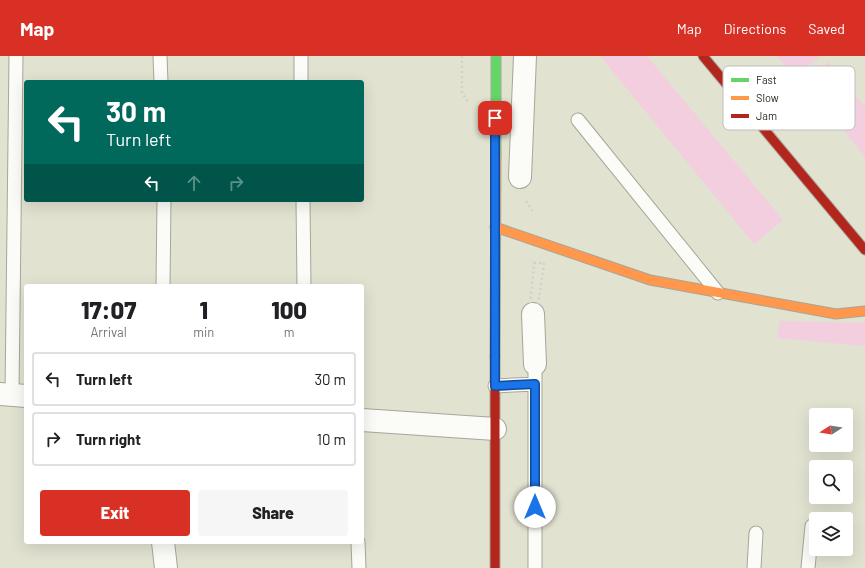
<!DOCTYPE html>
<html lang="en">
<head>
<meta charset="utf-8">
<style>
  body { margin:0; font-family:Barlow,sans-serif; background:#f6f6f6; color:#202124; height:100vh; display:flex; flex-direction:column; font-size:15px; white-space:nowrap }
  * { box-sizing:border-box; margin:0 }
  p { font-size:13px; color:#757577 }
  .icon { flex:none; width:22px; height:22px; fill:none; stroke:currentColor; stroke-width:2; stroke-linecap:round; stroke-linejoin:round }
  .map { position:relative; flex:1; overflow:hidden }
  .panel { position:absolute; left:24px; top:228px; width:340px; height:260px; display:flex; flex-direction:column; background:#fff; border-radius:4px; box-shadow:0 4px 16px #0002 }
  .panel>* { flex:none }
  .banner { position:absolute; left:24px; top:24px; width:340px; height:122px; border-radius:4px; box-shadow:0 4px 16px #0002; background:#00695c; color:#fff; overflow:hidden }
  .needle { width:26px; rotate:258deg }
  .tools { position:absolute; left:809px; top:352px; display:grid; gap:8px }
  .tools a { display:grid; place-items:center; width:44px; height:44px; border-radius:4px; background:#fff; box-shadow:0 4px 16px #0002; font-size:20px }
  .pin { position:absolute; display:grid; place-items:center; width:34px; height:34px; color:#fff; margin:-17px; border-radius:8px; box-shadow:0 2px 6px #0006 }
  .me { position:absolute; width:44px; margin:-22px; rotate:0deg; stroke-linejoin:round; filter:drop-shadow(0 0 3px #0008) }
  .turn { display:flex; align-items:center; gap:14px; height:84px; padding:0 16px; font-size:18px }
  .turn .icon { width:52px; height:52px; stroke-width:2.5 }
  .turn b { display:block; font-size:28px; line-height:34px }
  .lanes { display:flex; align-items:center; height:38px; padding:0 16px; background:#0003; justify-content:center; gap:20px; direction:ltr }
  .lanes .off { opacity:.35 }
  .eta { display:flex; justify-content:space-evenly; align-items:center; height:68px; text-align:center }
  .eta b { font-size:24px; font-weight:800; line-height:28px }
  .primary-button { display:flex; gap:8px; margin-top:auto; padding:8px 16px }
  .primary-button a { flex:1; height:46px; border-radius:4px; background:#d93025; color:#fff; font-size:16px; font-weight:800; line-height:46px; text-align:center }
  .primary-button a+a { background:#f6f6f6; color:#202124 }
  ul { padding:0; list-style:none }
  li { display:flex; align-items:center; gap:12px; height:54px; margin:0 8px 6px; padding:0 8px; border:2px solid #e0e0e0; border-radius:4px }
  li div { flex:1 }
  li b { display:block; font-size:15px }
  li em { font-style:normal }
  header { display:flex; align-items:center; gap:24px; box-sizing:border-box; height:56px; padding:0 20px; background:#d93025; color:#fff }
  header strong { font-size:19px }
  nav { display:flex; gap:22px; margin-inline-start:auto; font-size:14px }
  .map>svg:first-child { display:block }
  .green { fill:#f2cedf }
  .lines { fill:none; stroke-linecap:round; stroke-linejoin:round }
  .lane-casing { stroke:#a6a699; stroke-width:15 }
  .street-casing { stroke:#a6a699; stroke-width:24 }
  .fast-casing { stroke:#a6a699; stroke-width:11 }
  .slow-casing { stroke:#a6a699; stroke-width:11 }
  .jam-casing { stroke:#a6a699; stroke-width:11 }
  .path { stroke:#d1d1cc; stroke-width:2.5; stroke-dasharray:2 3; stroke-linecap:butt }
  .lane { stroke:#fbfbf8; stroke-width:13 }
  .street { stroke:#fbfbf8; stroke-width:22 }
  .fast { stroke:#63d668; stroke-width:9 }
  .slow { stroke:#ff974d; stroke-width:9 }
  .jam { stroke:#b3261e; stroke-width:9 }
  .route-casing { stroke:#114b97; stroke-width:10 }
  .route { stroke:#1a73e8; stroke-width:7 }
  .key { fill:#fff; stroke:#bfbebb; stroke-width:1 }
  .key-label { font-size:11px; fill:#29281d }
</style>
</head>
<body>
<header>
<strong>Map</strong>
<nav><a>Map</a><a>Directions</a><a>Saved</a></nav>
</header>
<div class="map">
<svg width="865" height="512" viewBox="0 0 865 512">
  <rect width="100%" height="100%" fill="#e2e2d1"/>
  <path class="green" d="M 600,0 L 647,0 L 783,164 L 754,188 Z
    M 777,0 L 820,0 L 795,21 Z
    M 828,6 L 865,51 L 865,101 L 813,36 L 774,65 L 768,59 Z
    M 780,265 L 865,267 L 865,290 L 777,282 Z"/>
  <g class="lines">
    <defs>
      <path id="lane" d="M 160,0 L 161,26
        M 301,0 L 301,26
        M 578,64 L 718,237
        M 303,144 L 304,230
        M 163,230 L 164,144
        M 495,330 L 535,328
        M 12,339 L 16,0
        M 358,486 L 359,512
        M 535,512 L 535,308
        M 754,512 L 756,477
        M 808,512 L 812,470"/>
      <path id="street" d="M 520,121 L 525,0
        M 533,258 L 535,308
        M 0,338 L 26,340
        M 362,364 L 495,373
        M 163,486 L 166,512"/>
      <path id="fast" d="M 496,99 L 496,0"/>
      <path id="slow" d="M 495,171 L 650,224 L 836,258 L 865,255
        M 495,301 L 496,99"/>
      <path id="jam" d="M 703,0 L 865,194
        M 495,512 L 495,301"/>
    </defs>
    <use href="#lane" class="lane-casing"/>
    <use href="#street" class="street-casing"/>
    <use href="#fast" class="fast-casing"/>
    <use href="#slow" class="slow-casing"/>
    <use href="#jam" class="jam-casing"/>
    <path class="path" d="M 462,0 L 462,37 L 469,47
      M 526,145 L 533,156
      M 534,207 L 544,207 L 537,258 L 529,258 Z"/>
    <use href="#lane" class="lane"/>
    <use href="#street" class="street"/>
    <use href="#fast" class="fast"/>
    <use href="#slow" class="slow"/>
    <use href="#jam" class="jam"/>
  </g>
  <g class="lines">
    <defs>
      <path id="route" d="M 495,62 L 495,330 L 535,328 L 535,451"/>
    </defs>
    <use href="#route" class="route-casing"/>
    <use href="#route" class="route"/>
  </g>
  <rect x="723" y="10" width="132" height="64" rx="6" class="key"/>
  <rect x="731" y="22" width="18" height="4" fill="#63d668"/>
  <rect x="731" y="40" width="18" height="4" fill="#ff974d"/>
  <rect x="731" y="58" width="18" height="4" fill="#b3261e"/>
  <g class="key-label">
    <text x="756" y="28">Fast</text>
    <text x="756" y="46">Slow</text>
    <text x="756" y="64">Jam</text>
  </g>
</svg>
<div class="tools">
<a><svg class="needle" viewBox="-14 -14 28 28"><path d="M0-13l5 13h-10z" fill="#e53935"/><path d="M0 13l5-13h-10z" fill="#757577"/></svg></a>
<a><svg class="icon" aria-label="search" viewBox="0 0 24 24"><circle cx="10" cy="10" r="6"/><path d="M15 15l6 6"/></svg></a>
<a><svg class="icon" aria-label="layers" viewBox="0 0 24 24"><path d="M12 4l9 5-9 5-9-5zM3 14l9 5 9-5"/></svg></a>
</div>
<div class="pin" style="left:495px;top:62px;background:#d93025"><svg class="icon" aria-label="arrive" viewBox="0 0 24 24"><path d="M6 21V4h12l-3 4 3 4H6"/></svg></div>
<svg class="me" style="left:535px;top:451px" viewBox="-20 -20 40 40"><circle r="19" fill="#fff"/><path d="M0-13L10 11 0 6-10 11z" fill="#1a73e8"/></svg>
<div class="banner">
<div class="turn"><svg class="icon" aria-label="left" viewBox="0 0 24 24"><path d="M17 20v-9H6M10 6l-5 5 5 5"/></svg><div><b>30 m</b>Turn left</div></div>
<div class="lanes"><svg class="icon" aria-label="left" viewBox="0 0 24 24"><path d="M17 20v-9H6M10 6l-5 5 5 5"/></svg><svg class="icon off" aria-label="ahead" viewBox="0 0 24 24"><path d="M12 20V5M6 11l6-6 6 6"/></svg><svg class="icon off" aria-label="right" viewBox="0 0 24 24"><path d="M7 20v-9h11M14 6l5 5-5 5"/></svg></div>
</div>
<section class="panel">
<div class="eta">
<div><b>17:07</b><p>Arrival</p></div>
<div><b>1</b><p>min</p></div>
<div><b>100</b><p>m</p></div>
</div>
<ul>
<li><svg class="icon" aria-label="left" viewBox="0 0 24 24"><path d="M17 20v-9H6M10 6l-5 5 5 5"/></svg><div><b>Turn left</b></div><em>30 m</em></li>
<li><svg class="icon" aria-label="right" viewBox="0 0 24 24"><path d="M7 20v-9h11M14 6l5 5-5 5"/></svg><div><b>Turn right</b></div><em>10 m</em></li>
</ul>
<div class="primary-button"><a>Exit</a><a>Share</a></div>
</section>
</div>
</body>
</html>
